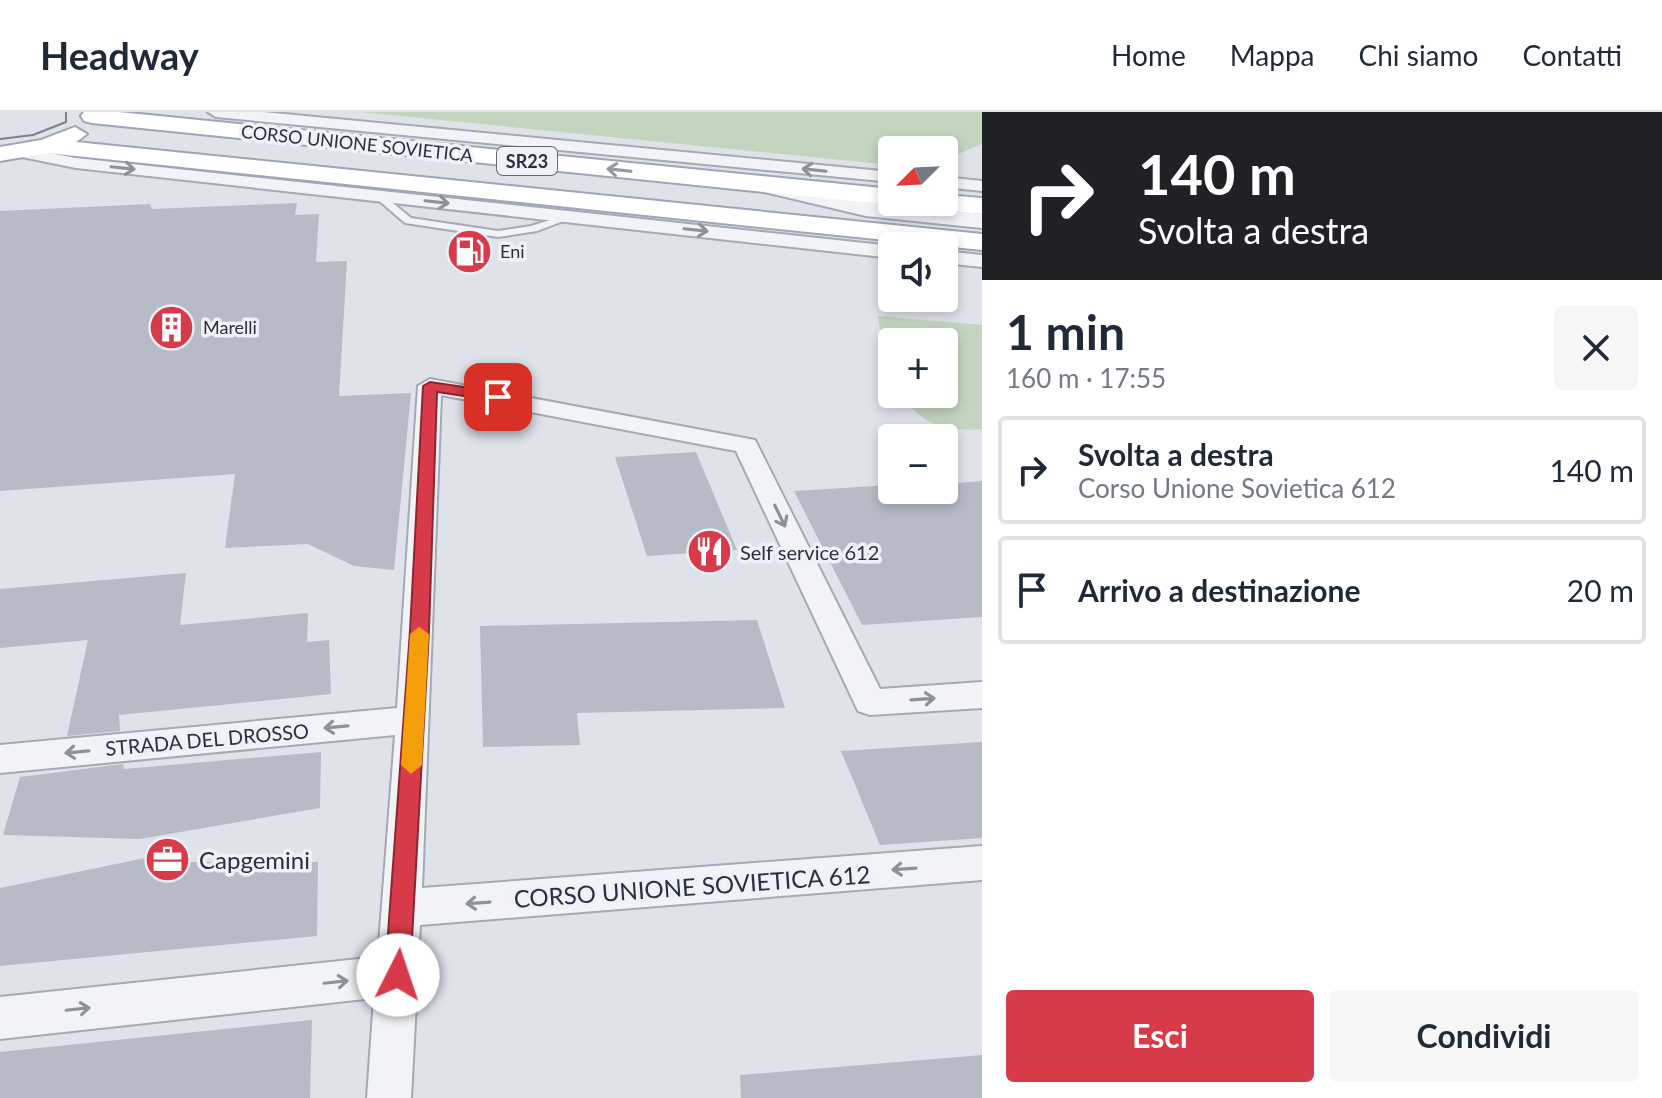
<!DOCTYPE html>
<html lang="it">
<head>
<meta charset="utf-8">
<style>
  body { margin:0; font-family:Lato,sans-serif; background:#f6f6f7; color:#1f2937; height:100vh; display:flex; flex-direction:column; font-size:30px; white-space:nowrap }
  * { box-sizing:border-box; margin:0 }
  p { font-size:26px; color:#747a83 }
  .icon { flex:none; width:44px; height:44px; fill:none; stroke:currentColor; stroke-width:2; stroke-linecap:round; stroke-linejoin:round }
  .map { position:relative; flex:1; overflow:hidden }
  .sheet { display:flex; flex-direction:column; background:#fff; width:680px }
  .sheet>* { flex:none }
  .banner { background:#202124; color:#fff; overflow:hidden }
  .needle { width:52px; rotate:246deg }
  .fabs { position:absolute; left:878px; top:24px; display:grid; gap:16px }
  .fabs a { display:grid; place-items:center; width:80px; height:80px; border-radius:8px; background:#fff; box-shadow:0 4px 12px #0003; font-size:40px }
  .pin { position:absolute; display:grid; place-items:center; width:68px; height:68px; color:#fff; margin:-34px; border-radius:16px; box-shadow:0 4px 12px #0006 }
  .me { position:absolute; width:88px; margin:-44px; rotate:4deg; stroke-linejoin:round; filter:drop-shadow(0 0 6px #0008) }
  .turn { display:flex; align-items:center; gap:28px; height:168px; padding:0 24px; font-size:36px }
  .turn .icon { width:104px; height:104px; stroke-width:2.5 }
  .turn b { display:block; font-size:56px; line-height:68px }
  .round { display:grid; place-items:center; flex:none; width:84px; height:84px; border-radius:8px; background:#f6f6f7 }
  .summary { display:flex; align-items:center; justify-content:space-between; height:136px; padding:0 24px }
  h1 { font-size:48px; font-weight:700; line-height:60px }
  .button { display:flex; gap:16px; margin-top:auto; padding:16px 24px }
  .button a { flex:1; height:92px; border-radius:8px; background:#d73b4a; color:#fff; font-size:32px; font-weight:700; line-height:92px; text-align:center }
  .button a+a { background:#f6f6f7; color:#1f2937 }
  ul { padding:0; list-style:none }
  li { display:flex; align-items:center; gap:24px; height:108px; margin:0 16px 12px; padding:0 8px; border:4px solid #e0e1e3; border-radius:8px }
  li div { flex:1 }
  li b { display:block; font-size:30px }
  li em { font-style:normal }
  header { display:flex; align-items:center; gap:48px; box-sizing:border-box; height:112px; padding:0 40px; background:#fff; border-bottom:2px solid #e0e1e3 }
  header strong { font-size:38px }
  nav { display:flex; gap:44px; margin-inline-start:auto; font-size:28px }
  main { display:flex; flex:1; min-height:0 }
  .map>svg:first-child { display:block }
  .green { fill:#c3d4bf; fill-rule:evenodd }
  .building { fill:#b6bbc6 }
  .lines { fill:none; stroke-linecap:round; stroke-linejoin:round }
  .service-casing { stroke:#a4a9b3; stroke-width:4 }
  .minor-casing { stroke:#a4a9b3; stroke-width:4 }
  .tertiary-casing { stroke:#a4a9b3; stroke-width:4 }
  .primary-casing { stroke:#9da6b6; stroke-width:4 }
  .service { fill:#f2f3f7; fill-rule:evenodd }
  .minor { fill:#f2f3f7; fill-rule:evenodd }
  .tertiary { fill:#f2f3f7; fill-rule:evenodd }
  .primary { fill:#fff; fill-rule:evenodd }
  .tram { stroke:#778094; stroke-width:2 }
  .oneway { stroke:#8c919c }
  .oneway2 { stroke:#9397a0 }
  .route { fill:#d73b4a; stroke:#8c2630; stroke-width:2 }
  .slow { fill:#f59e0b }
  .labels { text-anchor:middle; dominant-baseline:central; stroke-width:7; stroke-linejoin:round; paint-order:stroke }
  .far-street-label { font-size:18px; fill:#272f41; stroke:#eef1f7 }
  .shield { fill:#eef1f7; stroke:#636978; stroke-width:2 }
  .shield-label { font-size:18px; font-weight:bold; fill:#272f41 }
  .far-poi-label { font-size:18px; fill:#272f41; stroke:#eef1f7; text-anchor:start }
  .poi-label { font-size:20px; fill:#272f41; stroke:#eef1f7; text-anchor:start }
  .street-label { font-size:20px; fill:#272f41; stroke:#eef1f7 }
  .near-poi-label { font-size:24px; fill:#272f41; stroke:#eef1f7; text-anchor:start }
  .near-street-label { font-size:24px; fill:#272f41; stroke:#eef1f7 }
</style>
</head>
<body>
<header>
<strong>Headway</strong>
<nav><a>Home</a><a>Mappa</a><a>Chi siamo</a><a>Contatti</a></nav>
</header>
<main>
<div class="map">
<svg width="982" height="986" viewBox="0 0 982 986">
  <rect width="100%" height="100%" fill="#dfe2e9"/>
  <path class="green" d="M 361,0 L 982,0 L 982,32 L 944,48 L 944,38 L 892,38 L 892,53 Z
    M 878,204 L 982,213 L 982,317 C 953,320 919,314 905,285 L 890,284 ZM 892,230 L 944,230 L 944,282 L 892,282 Z"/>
  <path class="building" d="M 297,91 L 295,103 L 319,102 L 316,150 L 347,149 L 339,284 L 411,281 L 394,458 L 354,454 L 308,432 L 225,436 L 235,362 L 0,379 L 0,99 L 150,92 L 152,97 Z
    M 696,340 L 737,438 L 647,444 L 615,345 Z
    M 982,369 L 982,505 L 862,513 L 794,379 L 892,373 L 892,378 L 944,378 L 944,372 Z
    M 186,461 L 180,513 L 308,501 L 307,530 L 329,528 L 331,582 L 119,603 L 120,619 L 67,624 L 88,528 L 0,536 L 0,477 Z
    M 757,508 L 785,596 L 577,601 L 580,633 L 483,635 L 480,514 Z
    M 982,630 L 982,726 L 880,733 L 841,639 Z
    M 321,640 L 320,696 L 140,727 L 3,723 L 20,665 L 123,652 L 124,657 Z
    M 145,746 L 145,750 L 318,750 L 317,824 L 0,854 L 0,776 Z
    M 312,908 L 310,986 L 0,986 L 0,940 Z
    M 982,943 L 982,986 L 741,986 L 740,963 Z"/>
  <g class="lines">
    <defs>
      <path id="service" d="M 376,82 L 382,82 L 411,106 L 498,119 L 531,114 L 569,102 L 574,105 L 537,119 L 498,125 L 405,111 L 376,86 Z"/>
      <path id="minor" d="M 208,0 L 263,0 L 892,60 L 892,70 L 216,5 Z
        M 18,35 L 76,46 L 892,134 L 892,146 L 76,56 L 12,43 L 10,40 Z
        M 944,65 L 982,69 L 982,79 L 944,75 Z
        M 944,139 L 982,143 L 982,155 L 944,151 Z
        M 430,267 L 755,328 L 880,577 L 982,570 L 982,596 L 870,603 L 858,599 L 736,339 L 441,283 L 422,776 L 982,734 L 982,768 L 420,813 L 411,986 L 367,986 L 374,886 L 0,927 L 0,885 L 378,845 L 395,623 L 0,661 L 0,633 L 397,596 L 418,274 Z"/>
      <path id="tertiary" d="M 764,66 L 866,90 L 982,102 L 982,116 L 866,104 L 756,78 L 753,73 Z"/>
      <path id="primary" d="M 84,0 L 119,0 L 892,77 L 892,90 L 901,90 L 892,93 L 92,11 L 84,9 L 81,4 Z
        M 75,15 L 87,22 L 76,30 L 982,122 L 982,138 L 47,41 L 0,49 L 0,35 L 41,28 Z
        M 944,83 L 982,86 L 982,102 L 940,98 L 927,90 L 944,90 Z"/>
    </defs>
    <use href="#service" class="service-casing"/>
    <use href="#minor" class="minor-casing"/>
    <use href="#tertiary" class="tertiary-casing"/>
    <use href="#primary" class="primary-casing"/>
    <use href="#service" class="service"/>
    <use href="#minor" class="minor"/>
    <use href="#tertiary" class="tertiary"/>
    <use href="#primary" class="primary"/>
    <path class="tram" d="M 0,27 L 33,23 L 66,10 L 66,0"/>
  </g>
  <defs><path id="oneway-shaft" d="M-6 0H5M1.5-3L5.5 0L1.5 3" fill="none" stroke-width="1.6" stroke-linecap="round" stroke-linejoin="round" transform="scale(2)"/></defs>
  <g class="oneway">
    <use href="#oneway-shaft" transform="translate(123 56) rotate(6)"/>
    <use href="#oneway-shaft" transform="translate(814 58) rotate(-174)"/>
    <use href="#oneway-shaft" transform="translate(437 90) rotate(6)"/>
    <use href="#oneway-shaft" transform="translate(696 118) rotate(6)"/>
    <use href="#oneway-shaft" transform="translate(780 404) rotate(64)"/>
    <use href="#oneway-shaft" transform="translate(923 587) rotate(-4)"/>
    <use href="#oneway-shaft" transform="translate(336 615) rotate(175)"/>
    <use href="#oneway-shaft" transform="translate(77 640) rotate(175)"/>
    <use href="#oneway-shaft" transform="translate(904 757) rotate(176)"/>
    <use href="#oneway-shaft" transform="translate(478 791) rotate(176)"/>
    <use href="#oneway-shaft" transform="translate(336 870) rotate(-6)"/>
    <use href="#oneway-shaft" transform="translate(78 897) rotate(-6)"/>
  </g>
  <use class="oneway2" href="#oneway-shaft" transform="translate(619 58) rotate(-174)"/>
  <path class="route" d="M 430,270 L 498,280 L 505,285 L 498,289 L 437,280 L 429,519 L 410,863 L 407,872 L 398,875 L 389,872 L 385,863 L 410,519 L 423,274 Z"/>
  <path class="slow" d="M 419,515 L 429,522 L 422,653 L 411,662 L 401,653 L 410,522 Z"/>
  <defs>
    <symbol id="fuel-disc" viewBox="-11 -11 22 22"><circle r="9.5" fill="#d73b4a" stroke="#eef1f7"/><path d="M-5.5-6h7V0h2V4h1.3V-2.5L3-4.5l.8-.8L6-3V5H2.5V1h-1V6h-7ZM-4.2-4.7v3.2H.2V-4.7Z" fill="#fff"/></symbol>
    <symbol id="building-disc" viewBox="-11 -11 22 22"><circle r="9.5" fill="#d73b4a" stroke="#eef1f7"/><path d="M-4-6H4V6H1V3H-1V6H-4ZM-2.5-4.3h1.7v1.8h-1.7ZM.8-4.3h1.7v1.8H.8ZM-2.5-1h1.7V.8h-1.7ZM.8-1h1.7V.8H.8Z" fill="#fff"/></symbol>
    <symbol id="restaurant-disc" viewBox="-11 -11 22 22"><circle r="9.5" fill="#d73b4a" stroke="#eef1f7"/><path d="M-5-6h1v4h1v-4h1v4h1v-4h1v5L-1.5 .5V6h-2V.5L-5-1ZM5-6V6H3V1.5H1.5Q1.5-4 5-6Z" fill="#fff"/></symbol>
    <symbol id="office-disc" viewBox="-11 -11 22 22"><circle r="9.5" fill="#d73b4a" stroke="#eef1f7"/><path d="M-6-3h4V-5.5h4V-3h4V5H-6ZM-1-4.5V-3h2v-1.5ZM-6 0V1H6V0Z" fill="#fff"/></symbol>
  </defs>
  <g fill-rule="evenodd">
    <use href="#fuel-disc" x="444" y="114" width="51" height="51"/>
    <use href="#building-disc" x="146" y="190" width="51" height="51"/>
    <use href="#restaurant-disc" x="684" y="414" width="51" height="51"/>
    <use href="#office-disc" x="142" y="722" width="51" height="51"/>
  </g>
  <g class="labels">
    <g class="far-street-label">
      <text transform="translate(357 31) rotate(6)">CORSO UNIONE SOVIETICA</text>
    </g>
    <rect class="shield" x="497" y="35" width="60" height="28" rx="6"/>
    <g class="shield-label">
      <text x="527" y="49">SR23</text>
    </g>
    <g class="far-poi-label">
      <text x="500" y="139">Eni</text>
      <text x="203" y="215">Marelli</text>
    </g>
    <g class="poi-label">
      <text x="740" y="440">Self service 612</text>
    </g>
    <g class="street-label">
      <text transform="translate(207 627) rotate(-5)">STRADA DEL DROSSO</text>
    </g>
    <g class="near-poi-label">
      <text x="199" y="747">Capgemini</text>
    </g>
    <g class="near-street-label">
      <text transform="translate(692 774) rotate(-4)">CORSO UNIONE SOVIETICA 612</text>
    </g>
  </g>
</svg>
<div class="fabs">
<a><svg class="needle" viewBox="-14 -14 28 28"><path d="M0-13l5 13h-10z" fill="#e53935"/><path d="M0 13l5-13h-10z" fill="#747a83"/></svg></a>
<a><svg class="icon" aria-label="sound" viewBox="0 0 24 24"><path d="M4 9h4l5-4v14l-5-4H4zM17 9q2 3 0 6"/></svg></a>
<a>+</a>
<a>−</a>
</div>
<div class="pin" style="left:498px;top:285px;background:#d93025"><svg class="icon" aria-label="arrive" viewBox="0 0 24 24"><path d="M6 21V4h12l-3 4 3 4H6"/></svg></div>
<svg class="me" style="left:398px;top:863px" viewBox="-20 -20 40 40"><circle r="19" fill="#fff"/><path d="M0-13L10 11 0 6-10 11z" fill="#d73b4a"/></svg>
</div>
<section class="sheet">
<div class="banner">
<div class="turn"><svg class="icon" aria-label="right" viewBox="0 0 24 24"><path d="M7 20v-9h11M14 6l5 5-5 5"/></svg><div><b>140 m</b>Svolta a destra</div></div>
</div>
<div class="summary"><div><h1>1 min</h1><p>160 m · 17:55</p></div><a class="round"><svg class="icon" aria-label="close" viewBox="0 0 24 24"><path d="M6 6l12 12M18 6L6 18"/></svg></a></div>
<ul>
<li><svg class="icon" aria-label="right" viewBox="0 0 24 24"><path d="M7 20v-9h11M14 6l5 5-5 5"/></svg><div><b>Svolta a destra</b><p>Corso Unione Sovietica 612</p></div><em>140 m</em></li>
<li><svg class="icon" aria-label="arrive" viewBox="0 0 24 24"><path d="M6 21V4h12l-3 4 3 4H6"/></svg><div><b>Arrivo a destinazione</b></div><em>20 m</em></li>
</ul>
<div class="button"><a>Esci</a><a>Condividi</a></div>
</section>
</main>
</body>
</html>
